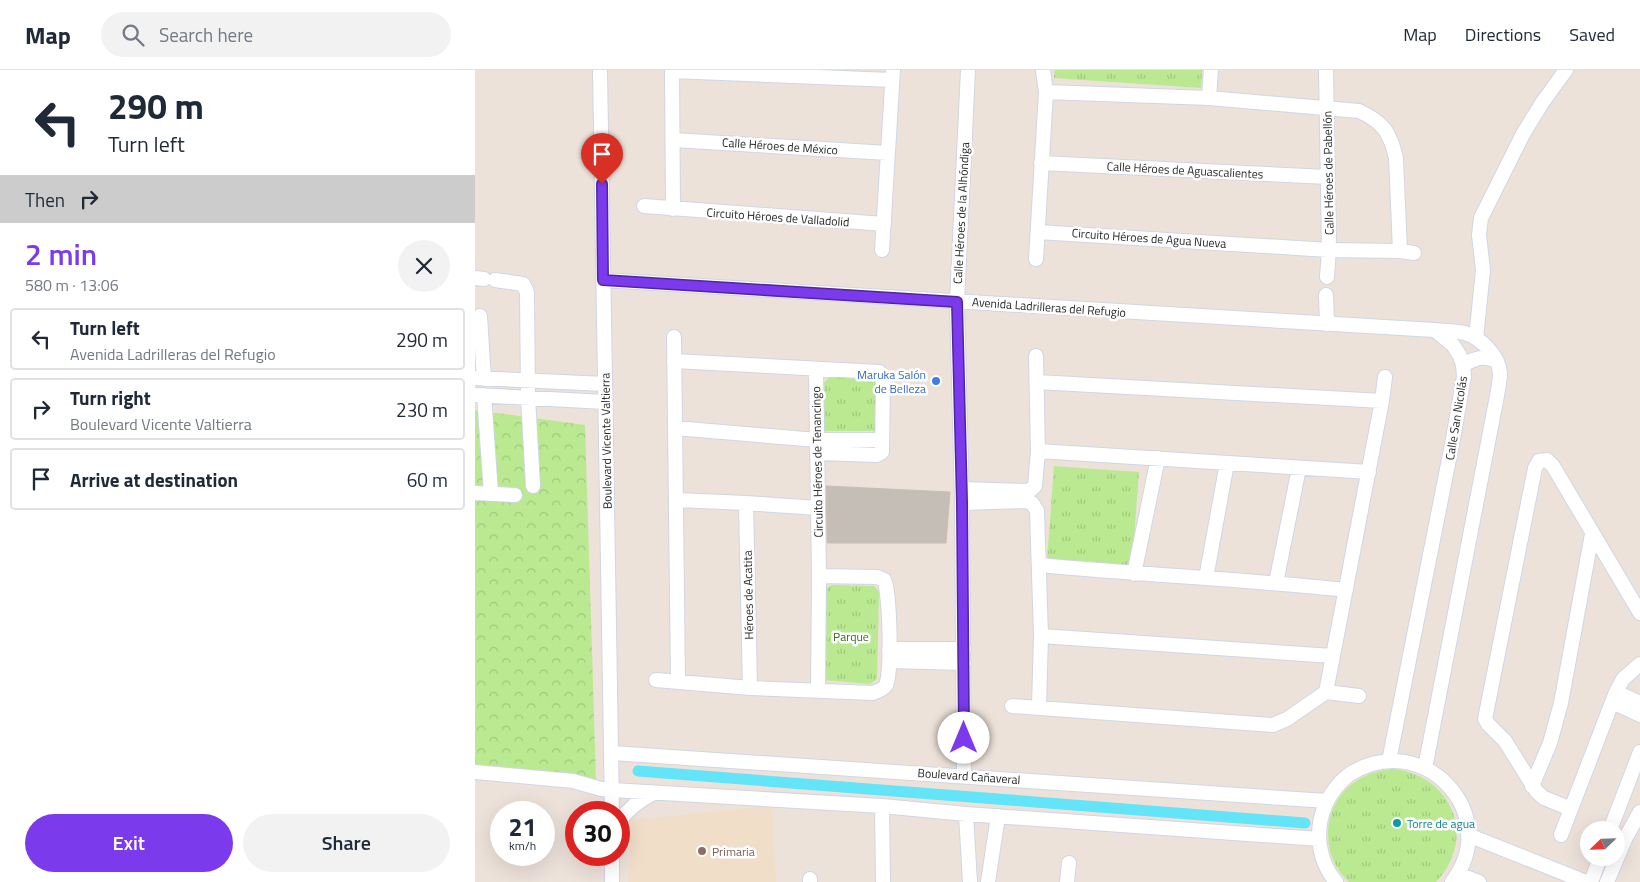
<!DOCTYPE html>
<html lang="en">
<head>
<meta charset="utf-8">
<style>
  body { margin:0; font-family:"Titillium Web",sans-serif; background:#f2f2f3; color:#1f2937; height:100vh; display:flex; flex-direction:column; font-size:19px; white-space:nowrap }
  * { box-sizing:border-box; margin:0 }
  p { font-size:16px; color:#747a83 }
  .icon { flex:none; width:28px; height:28px; fill:none; stroke:currentColor; stroke-width:2; stroke-linecap:round; stroke-linejoin:round }
  .map { position:relative; flex:1; overflow:hidden }
  .panel { display:flex; flex-direction:column; background:#fff; width:475px }
  .panel>* { flex:none }
  .banner { background:#fff; color:#1f2937; overflow:hidden }
  .needle { width:32px; rotate:247deg }
  .fabs { position:absolute; left:1105px; top:751px; display:grid; gap:10px }
  .fabs a { display:grid; place-items:center; width:45px; height:45px; border-radius:50%; background:#fff; box-shadow:0 5px 20px #0002; font-size:25px }
  .speed { position:absolute; left:15px; top:731px; display:flex; gap:10px; font-size:25px; font-weight:700; text-align:center }
  .speed>* { display:grid; place-content:center; width:65px; height:65px; border-radius:50%; background:#fff; box-shadow:0 5px 20px #0002; line-height:1 }
  .speed small { font-size:12px; font-weight:400 }
  .speed .limit { border:8px solid #d22; background:#fff; color:#111 }
  .pin { position:absolute; display:grid; place-items:center; width:42px; height:42px; color:#fff; margin:-51px -21px; border-radius:50% 50% 50% 0; rotate:-45deg; box-shadow:0 0 5px #0007 }
  .pin .icon { rotate:45deg }
  .me { position:absolute; width:55px; margin:-28px; rotate:0deg; stroke-linejoin:round; filter:drop-shadow(0 0 4px #0008) }
  .turn { display:flex; align-items:center; gap:18px; height:105px; padding:0 25px; font-size:22px }
  .turn .icon { width:65px; height:65px; stroke-width:2.5 }
  .turn b { display:block; font-size:35px; line-height:42px }
  .then { display:flex; align-items:center; height:48px; padding:0 25px; background:#0003; gap:10px; font-size:19px }
  .round { display:grid; place-items:center; flex:none; width:52px; height:52px; border-radius:26px; background:#f2f2f3 }
  .headline { display:flex; align-items:center; justify-content:space-between; height:85px; padding:0 25px }
  h1 { font-size:30px; font-weight:600; line-height:38px; color:#7c3aed }
  .button { display:flex; gap:10px; margin-top:auto; padding:10px 25px }
  .button a { flex:1; height:58px; border-radius:30px; background:#7c3aed; color:#fff; font-size:20px; font-weight:600; line-height:58px; text-align:center }
  .button a+a { background:#f2f2f3; color:#1f2937 }
  ul { padding:0; list-style:none }
  li { display:flex; align-items:center; gap:15px; height:62px; margin:0 10px 8px; padding:0 15px; border:2px solid #e0e1e3; border-radius:5px }
  li div { flex:1 }
  li b { display:block; font-size:19px }
  li em { font-style:normal }
  header { display:flex; align-items:center; gap:30px; box-sizing:border-box; height:70px; padding:0 25px; background:#fff; border-bottom:1px solid #e0e1e3 }
  header strong { font-size:24px }
  nav { display:flex; gap:28px; margin-inline-start:auto; font-size:18px }
  .search { width:350px; height:45px; background:#f2f2f3; display:flex; align-items:center; gap:12px; box-sizing:border-box; padding:0 18px; border-radius:28px; color:#747a83; font-size:19px }
  main { display:flex; flex:1; min-height:0 }
  .map>svg:first-child { display:block }
  .education { fill:#f0dec8 }
  .forest { fill:url(#forest-crowns) }
  .park { fill:url(#park-tufts) }
  .lines { fill:none; stroke-linecap:round; stroke-linejoin:round }
  .canal { stroke:#63e4f9; stroke-width:11 }
  .building { fill:#c4beb6; stroke:#c9beb4 }
  .minor-casing { stroke:#cfd6e4; stroke-width:16 }
  .minor { stroke:#fff; stroke-width:14 }
  .route-casing { stroke:#51269a; stroke-width:12 }
  .route { stroke:#7c3aed; stroke-width:9 }
  .shop-dot { fill:#3f7fe0; stroke:#fff; stroke-width:2 }
  .culture-dot { fill:#0f9aa8; stroke:#fff; stroke-width:2 }
  .education-dot { fill:#8d6e63; stroke:#fff; stroke-width:2 }
  .labels { text-anchor:middle; dominant-baseline:central; stroke-width:5; stroke-linejoin:round; paint-order:stroke }
  .street-label { font-size:12px; fill:#2a2a2a; stroke:#fff }
  .shop-label { font-size:12px; fill:#366cbe; stroke:#fff; text-anchor:end }
  .park-label { font-size:12px; fill:#316d14; stroke:#fff }
  .culture-label { font-size:12px; fill:#0d838f; stroke:#fff; text-anchor:start }
  .education-label { font-size:12px; fill:#785e54; stroke:#fff; text-anchor:start }
</style>
</head>
<body>
<header>
<strong>Map</strong>
<div class="search"><svg class="icon" aria-label="search" viewBox="0 0 24 24"><circle cx="10" cy="10" r="6"/><path d="M15 15l6 6"/></svg>Search here</div>
<nav><a>Map</a><a>Directions</a><a>Saved</a></nav>
</header>
<main>
<section class="panel">
<div class="banner">
<div class="turn"><svg class="icon" aria-label="left" viewBox="0 0 24 24"><path d="M17 20v-9H6M10 6l-5 5 5 5"/></svg><div><b>290 m</b>Turn left</div></div>
<div class="then">Then<svg class="icon" aria-label="right" viewBox="0 0 24 24"><path d="M7 20v-9h11M14 6l5 5-5 5"/></svg></div>
</div>
<div class="headline"><div><h1>2 min</h1><p>580 m · 13:06</p></div><a class="round"><svg class="icon" aria-label="close" viewBox="0 0 24 24"><path d="M6 6l12 12M18 6L6 18"/></svg></a></div>
<ul>
<li><svg class="icon" aria-label="left" viewBox="0 0 24 24"><path d="M17 20v-9H6M10 6l-5 5 5 5"/></svg><div><b>Turn left</b><p>Avenida Ladrilleras del Refugio</p></div><em>290 m</em></li>
<li><svg class="icon" aria-label="right" viewBox="0 0 24 24"><path d="M7 20v-9h11M14 6l5 5-5 5"/></svg><div><b>Turn right</b><p>Boulevard Vicente Valtierra</p></div><em>230 m</em></li>
<li><svg class="icon" aria-label="arrive" viewBox="0 0 24 24"><path d="M6 21V4h12l-3 4 3 4H6"/></svg><div><b>Arrive at destination</b></div><em>60 m</em></li>
</ul>
<div class="button"><a>Exit</a><a>Share</a></div>
</section>
<div class="map">
<svg width="1165" height="812" viewBox="0 0 1165 812">
  <defs>
    <pattern id="forest-crowns" width="20" height="18" patternUnits="userSpaceOnUse" patternTransform="scale(1.25)"><rect width="20" height="18" fill="#bae991"/><path d="M2 6a3 3 0 1 1 6 0M12 15a3 3 0 1 1 6 0" fill="none" stroke="#a0c87d"/></pattern>
    <pattern id="park-tufts" width="24" height="20" patternUnits="userSpaceOnUse" patternTransform="scale(1.25)"><rect width="24" height="20" fill="#bae991"/><path d="M3 7l-1-3M5 7V3M7 7l1-3M15 17l-1-3M17 17v-4M19 17l1-3" fill="none" stroke="#a0c87d"/></pattern>
  </defs>
  <rect width="100%" height="100%" fill="#ede2da"/>
  <path class="education" d="M 297,736 L 301,812 L 153,812 L 156,750 Z"/>
  <path class="forest" d="M 0,340 L 110,355 L 121,711 L 0,700 Z"/>
  <path class="park" d="M 580,0 L 727,0 L 726,18 L 579,8 Z
    M 390,304 L 404,308 L 401,361 L 348,361 L 348,313 L 355,307 Z
    M 579,396 L 664,402 L 657,497 L 572,490 Z
    M 357,515 L 399,516 L 404,522 L 402,609 L 395,614 L 347,610 L 351,518 Z
    M 918,699 C 977,705 1003,768 961,812 L 874,812 C 841,782 848,727 888,707 C 897,702 907,700 918,699 Z"/>
  <g class="lines">
    <path class="canal" d="M 163,701 L 830,753"/>
  </g>
  <path class="building" d="M 351,416 L 475,422 L 471,473 L 352,473 Z"/>
  <g class="lines">
    <defs>
      <path id="minor" d="M 125,0 L 137,742
        M 197,0 L 198,139
        M 851,0 L 854,180 L 852,207
        M 197,1 L 416,10
        M 571,22 L 734,28 L 884,41 C 908,52 915,62 921,88 L 925,181
        M 734,28 L 736,0
        M 198,70 L 413,83
        M 566,93 L 853,107
        M 169,136 L 409,154
        M 563,162 L 854,180 L 925,181 L 939,183
        M 407,180 L 418,0
        M 561,189 L 571,22 L 568,0
        M 0,208 L 9,209
        M 20,210 L 48,214 L 52,222 L 53,327 L 58,416
        M 128,210 L 959,260 C 969,261 980,261 990,263 C 1006,268 1024,286 1025,303 C 1025,310 1023,319 1022,326 L 950,698
        M 851,225 L 852,254
        M 5,246 L 9,309
        M 199,267 L 203,611
        M 1001,268 L 1008,200 L 1004,165 L 1006,148 L 1048,64 L 1067,33 L 1091,0
        M 199,291 L 404,302 L 408,309 L 407,382 L 402,385 L 343,383
        M 988,295 C 1000,288 1009,285 1022,291
        M 341,299 L 344,506 L 343,621
        M 0,308 L 130,314
        M 562,312 L 907,331
        M 0,325 L 130,332
        M 9,325 L 16,423
        M 200,358 L 342,370 L 407,370
        M 563,381 L 894,402
        M 487,419 L 554,421 L 560,416 L 563,381 L 561,286
        M 0,423 L 40,425
        M 202,430 L 271,433 L 343,438
        M 271,433 L 275,618
        M 487,433 L 550,431 L 557,433 L 562,441 L 566,566 L 564,637
        M 565,495 C 667,505 769,509 871,520
        M 659,504 L 683,388
        M 731,508 L 752,393
        M 801,513 L 824,398
        M 566,566 L 858,586
        M 414,579 L 489,579
        M 414,591 L 489,593
        M 181,610 L 275,618 L 398,623 C 402,621 408,620 411,615 C 417,603 415,522 409,510 L 402,507 L 344,506
        M 851,622 L 907,331 L 910,307
        M 1141,622 L 1165,633
        M 1137,632 L 1165,645
        M 537,636 L 798,655 L 812,649 L 851,622 L 884,626
        M 137,683 L 852,731
        M 914,691 L 978,369 L 989,306 L 988,295 L 985,286 L 978,275 L 960,260
        M 0,702 L 98,711 L 126,719 L 137,720 L 407,736 L 491,744 L 844,769
        M 489,706 L 487,433 L 482,232 L 493,0
        M 1057,716 L 1075,673 L 1086,633 L 1117,464
        M 407,736 L 408,812
        M 1096,739 L 1069,728 L 1062,722 L 1030,671 L 1013,654 L 1010,649 L 1060,398 L 1064,391 L 1072,390 L 1078,396 L 1165,543
        M 491,744 L 495,812
        M 144,752 C 153,739 164,730 179,723
        M 1135,760 L 1165,682
        M 993,765 L 1111,812
        M 1086,765 L 1141,622 L 1148,609 L 1165,594
        M 137,785 L 137,812
        M 983,804 L 1004,812
        M 335,809 L 335,812
        M 513,812 L 523,746
        M 592,812 L 594,793
        M 861,812 C 846,794 841,770 846,748 C 850,731 861,714 875,704 C 948,658 1029,744 977,812
        M 1116,812 L 1125,788
        M 1132,812 L 1150,769 L 1165,742"/>
    </defs>
    <use href="#minor" class="minor-casing"/>
    <use href="#minor" class="minor"/>
  </g>
  <g class="lines">
    <defs>
      <path id="route" d="M 127,114 L 128,210 L 482,232 L 487,433 L 489,668"/>
    </defs>
    <use href="#route" class="route-casing"/>
    <use href="#route" class="route"/>
  </g>
  <circle class="shop-dot" cx="461" cy="311" r="5"/>
  <circle class="culture-dot" cx="922" cy="753" r="5"/>
  <circle class="education-dot" cx="227" cy="781" r="5"/>
  <g class="labels">
    <g class="street-label">
      <text transform="translate(305 76) rotate(4)">Calle Héroes de México</text>
      <text transform="translate(710 100) rotate(3)">Calle Héroes de Aguascalientes</text>
      <text transform="translate(853 103) rotate(-91)">Calle Héroes de Pabellón</text>
      <text transform="translate(486 143) rotate(-87)">Calle Héroes de la Alhóndiga</text>
      <text transform="translate(303 147) rotate(4)">Circuito Héroes de Valladolid</text>
      <text transform="translate(674 168) rotate(4)">Circuito Héroes de Agua Nueva</text>
      <text transform="translate(574 237) rotate(4)">Avenida Ladrilleras del Refugio</text>
      <text transform="translate(981 348) rotate(-81)">Calle San Nicolás</text>
      <text transform="translate(131 371) rotate(-91)">Boulevard Vicente Valtierra</text>
      <text transform="translate(342 392) rotate(-91)">Circuito Héroes de Tenancingo</text>
      <text transform="translate(273 525) rotate(-91)">Héroes de Acatita</text>
      <text transform="translate(494 706) rotate(4)">Boulevard Cañaveral</text>
    </g>
    <g class="shop-label">
      <text x="451" y="304">Maruka Salón<tspan x="451" dy="14">de Belleza</tspan></text>
    </g>
    <g class="park-label">
      <text x="376" y="566">Parque</text>
    </g>
    <g class="culture-label">
      <text x="932" y="753">Torre de agua</text>
    </g>
    <g class="education-label">
      <text x="237" y="781">Primaria</text>
    </g>
  </g>
</svg>
<div class="fabs">
<a><svg class="needle" viewBox="-14 -14 28 28"><path d="M0-13l5 13h-10z" fill="#e53935"/><path d="M0 13l5-13h-10z" fill="#747a83"/></svg></a>
</div>
<div class="speed"><div>21<small>km/h</small></div><div class="limit">30</div></div>
<div class="pin" style="left:127px;top:114px;background:#d93025"><svg class="icon" aria-label="arrive" viewBox="0 0 24 24"><path d="M6 21V4h12l-3 4 3 4H6"/></svg></div>
<svg class="me" style="left:489px;top:668px" viewBox="-20 -20 40 40"><circle r="19" fill="#fff"/><path d="M0-13L10 11 0 6-10 11z" fill="#7c3aed"/></svg>
</div>
</main>
</body>
</html>
